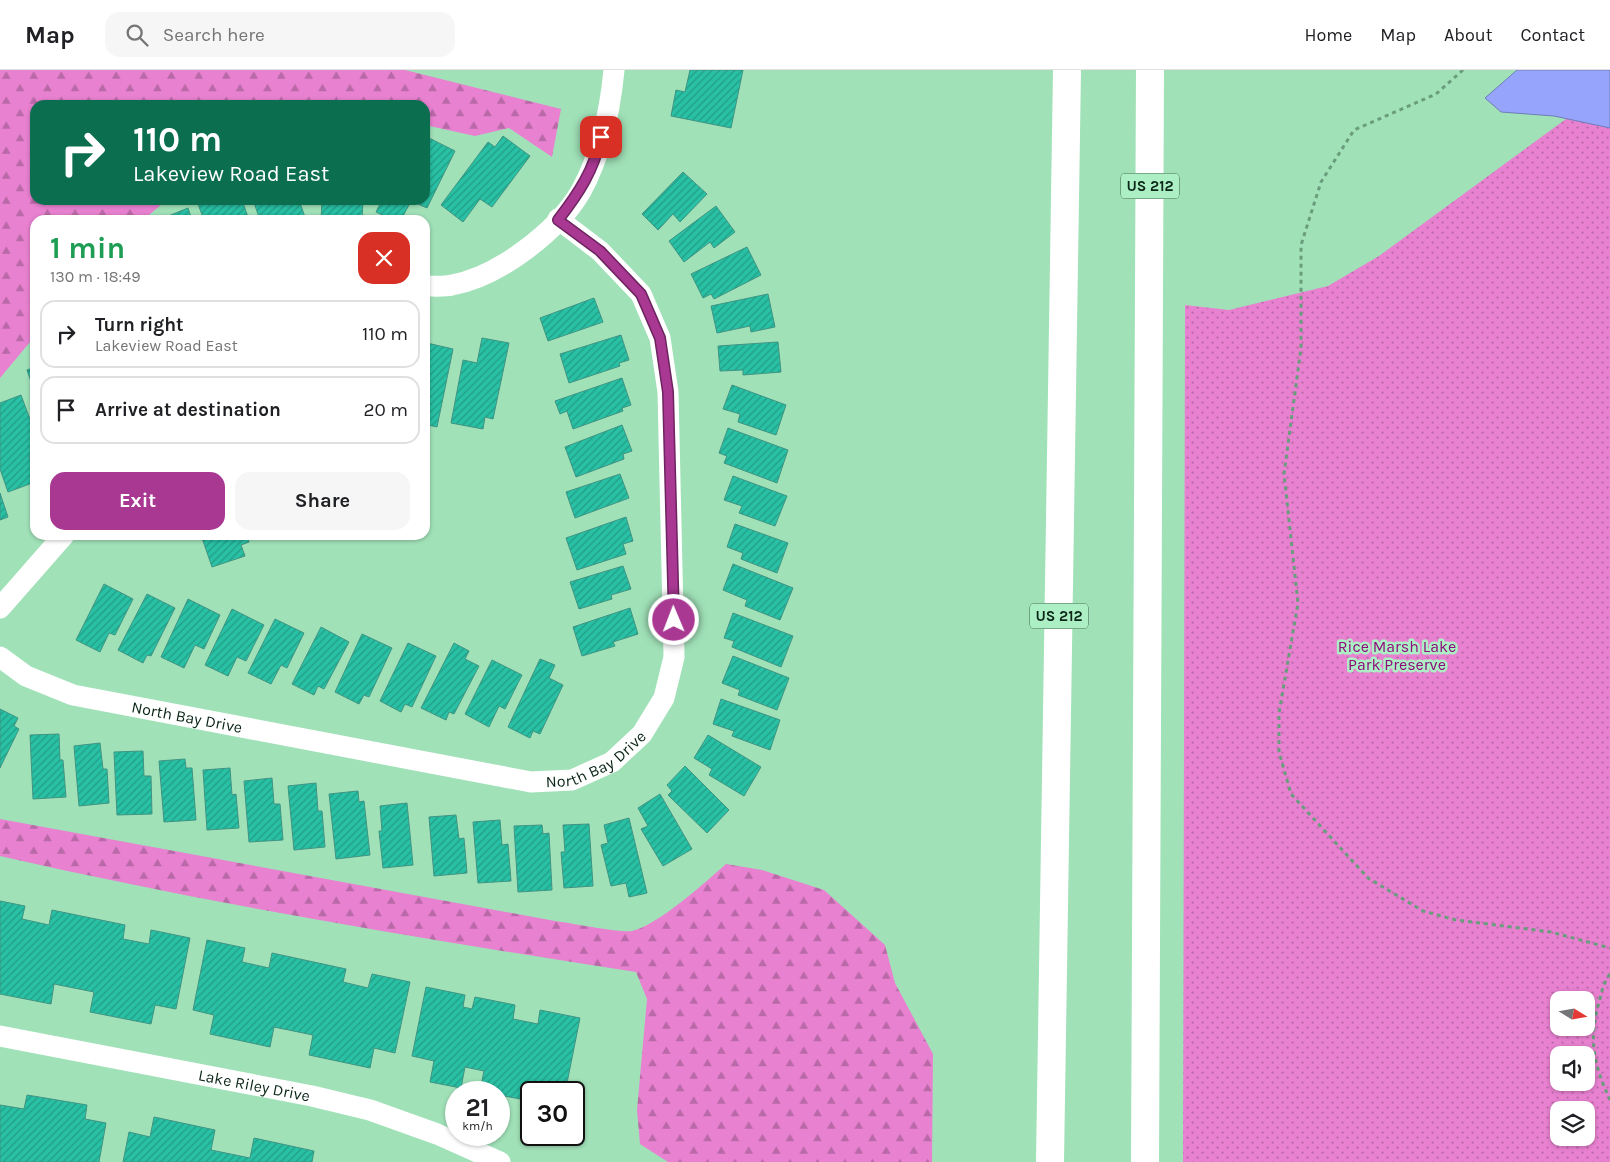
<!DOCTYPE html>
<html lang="en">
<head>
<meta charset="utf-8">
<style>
  body { margin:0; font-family:Karla,sans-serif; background:#f6f6f6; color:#202124; height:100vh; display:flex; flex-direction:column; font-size:19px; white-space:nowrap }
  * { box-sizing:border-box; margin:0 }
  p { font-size:16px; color:#757577 }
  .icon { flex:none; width:28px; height:28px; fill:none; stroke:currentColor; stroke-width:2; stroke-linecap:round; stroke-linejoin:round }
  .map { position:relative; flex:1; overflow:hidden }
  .drawer { position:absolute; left:30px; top:145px; width:400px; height:325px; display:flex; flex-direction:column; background:#fff; border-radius:15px; box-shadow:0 1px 4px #0004 }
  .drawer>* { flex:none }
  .banner { position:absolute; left:30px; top:30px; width:400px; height:105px; border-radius:15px; box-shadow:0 1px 4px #0004; background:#0b6e4f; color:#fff; overflow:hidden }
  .needle { width:32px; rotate:101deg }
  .controls { position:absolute; left:1550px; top:921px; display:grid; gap:10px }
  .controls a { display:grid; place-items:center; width:45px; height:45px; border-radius:10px; background:#fff; box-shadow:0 1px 4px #0004; font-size:25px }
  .speed { position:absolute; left:445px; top:1011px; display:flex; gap:10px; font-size:25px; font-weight:700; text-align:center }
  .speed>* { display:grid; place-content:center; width:65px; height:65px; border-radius:50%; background:#fff; box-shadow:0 1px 4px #0004; line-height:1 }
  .speed small { font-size:12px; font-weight:400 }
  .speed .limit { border:2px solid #111; border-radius:8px; background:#fff; color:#111 }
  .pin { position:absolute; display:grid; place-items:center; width:42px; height:42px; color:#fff; margin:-21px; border-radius:10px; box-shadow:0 2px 8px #0006 }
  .me { position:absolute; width:55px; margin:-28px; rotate:359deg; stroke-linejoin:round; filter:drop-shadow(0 0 4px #0008) }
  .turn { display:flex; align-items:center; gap:18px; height:105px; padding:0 20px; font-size:22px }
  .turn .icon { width:65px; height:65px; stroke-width:2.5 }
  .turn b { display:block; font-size:35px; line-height:42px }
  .round { display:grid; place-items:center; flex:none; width:52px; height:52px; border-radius:15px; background:#f6f6f6 }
  .summary { display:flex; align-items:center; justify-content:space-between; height:85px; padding:0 20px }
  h1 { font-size:30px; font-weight:700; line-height:38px; color:#1e9e55 }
  .button { display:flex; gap:10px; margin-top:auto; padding:10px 20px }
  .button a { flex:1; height:58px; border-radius:15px; background:#a93893; color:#fff; font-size:20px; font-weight:700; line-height:58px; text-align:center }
  .button a+a { background:#f6f6f6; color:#202124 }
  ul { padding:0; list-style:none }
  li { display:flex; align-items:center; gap:15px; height:68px; margin:0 10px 8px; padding:0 10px; border:2px solid #e0e0e0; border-radius:15px }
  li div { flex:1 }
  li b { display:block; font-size:19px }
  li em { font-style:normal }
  header { display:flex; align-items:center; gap:30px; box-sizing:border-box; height:70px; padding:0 25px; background:#fff; border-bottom:1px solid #e0e0e0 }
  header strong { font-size:24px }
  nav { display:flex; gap:28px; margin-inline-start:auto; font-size:18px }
  .search { width:350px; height:45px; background:#f6f6f6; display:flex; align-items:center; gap:12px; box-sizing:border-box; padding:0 18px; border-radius:15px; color:#757577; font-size:19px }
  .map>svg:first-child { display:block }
  .forest { fill:url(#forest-firs) }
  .park { fill:url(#park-dots); fill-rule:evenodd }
  .water { fill:#97a4fc; stroke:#6d7eb7 }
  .building { fill:url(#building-hatch); stroke:#409482 }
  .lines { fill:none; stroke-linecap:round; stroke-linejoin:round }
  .path { stroke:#699d7d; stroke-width:3; stroke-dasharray:4 4; stroke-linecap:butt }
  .street { stroke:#fff; stroke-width:21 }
  .highway { stroke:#fff; stroke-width:28 }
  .route-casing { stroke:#6e2460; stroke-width:12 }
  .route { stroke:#a93893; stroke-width:9 }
  .labels { text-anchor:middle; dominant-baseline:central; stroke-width:5; stroke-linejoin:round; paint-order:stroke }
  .shield { fill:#adefc5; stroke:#3c624b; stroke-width:1 }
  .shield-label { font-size:15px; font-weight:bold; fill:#0b2617 }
  .park-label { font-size:16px; fill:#8e0b7a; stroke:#adefc5 }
  .street-label { font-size:16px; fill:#0b2617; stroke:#adefc5 }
</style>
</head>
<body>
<header>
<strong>Map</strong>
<div class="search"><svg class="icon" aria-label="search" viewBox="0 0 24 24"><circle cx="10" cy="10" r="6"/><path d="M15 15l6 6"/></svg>Search here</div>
<nav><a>Home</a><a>Map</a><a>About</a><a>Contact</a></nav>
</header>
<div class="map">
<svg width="1610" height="1092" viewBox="0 0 1610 1092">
  <defs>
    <pattern id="forest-firs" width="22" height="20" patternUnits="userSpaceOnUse" patternTransform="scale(1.25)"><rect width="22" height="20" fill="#e881d0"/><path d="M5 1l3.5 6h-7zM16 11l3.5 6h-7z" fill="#ba69a8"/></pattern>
    <pattern id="park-dots" width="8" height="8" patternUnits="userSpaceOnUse" patternTransform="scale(1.25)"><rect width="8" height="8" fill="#e881d0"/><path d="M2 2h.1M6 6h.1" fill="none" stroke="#ba69a8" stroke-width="1.8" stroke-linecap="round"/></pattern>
    <pattern id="building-hatch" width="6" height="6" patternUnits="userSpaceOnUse" patternTransform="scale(1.25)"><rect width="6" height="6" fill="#29c1a5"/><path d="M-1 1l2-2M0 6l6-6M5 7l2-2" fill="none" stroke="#219d85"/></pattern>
  </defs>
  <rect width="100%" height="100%" fill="#a0e1b8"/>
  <path class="forest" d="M 0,0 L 405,0 L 561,39 L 552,87 L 509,58 L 475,66 L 425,55 L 425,35 L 35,35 L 35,130 L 167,130 L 143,150 L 35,150 L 35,266 L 0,308 Z
    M 0,749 L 555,851 C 570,853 621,863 632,861 C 658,855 706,812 726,794 L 762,800 L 824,820 L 885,875 L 895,913 L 933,984 L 932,1092 L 668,1092 L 640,1074 L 637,1040 L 647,929 L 636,902 C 423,869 210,834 0,786 Z"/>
  <path class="park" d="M 1610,22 L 1610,1092 L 1183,1092 L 1185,235 L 1229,240 L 1328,216 L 1379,186 L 1566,49 ZM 1559,930 L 1586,930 L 1586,958 L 1559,958 ZM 1559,985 L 1586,985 L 1586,1012 L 1559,1012 ZM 1559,1040 L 1586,1040 L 1586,1068 L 1559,1068 Z"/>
  <path class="water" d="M 1517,0 L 1610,0 L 1610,58 L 1554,46 L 1501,42 L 1485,28 Z"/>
  <path class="building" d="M 690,0 L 743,0 L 731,58 L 671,46 L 676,20 L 685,22 Z
    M 425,66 L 455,81 L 427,138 L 411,131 L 401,150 L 393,150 L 376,142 L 382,130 L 425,130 Z
    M 503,66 L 530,86 L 492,137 L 480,129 L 463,152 L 441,135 L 488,72 L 495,77 Z
    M 683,102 L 707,124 L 680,152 L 673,144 L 658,160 L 642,144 Z
    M 208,130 L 242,130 L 249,150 L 204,150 L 198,134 Z
    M 253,130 L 299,130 L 306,150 L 260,150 Z
    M 322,130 L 363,130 L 362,150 L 321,150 Z
    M 716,136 L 735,162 L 714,178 L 710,172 L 684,192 L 669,171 Z
    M 188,138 L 192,150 L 162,150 L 161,149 Z
    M 747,177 L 761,205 L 714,229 L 711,224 L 703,228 L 691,204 Z
    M 768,224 L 775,257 L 751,262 L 750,256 L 717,263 L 711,236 Z
    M 594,228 L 603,252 L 548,271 L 540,248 Z
    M 621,265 L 629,290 L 619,293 L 620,296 L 569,313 L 560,284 Z
    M 482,268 L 509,273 L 493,349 L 485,347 L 483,359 L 451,353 L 463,290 L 477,293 Z
    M 778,272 L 781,302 L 743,305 L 743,300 L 720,301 L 718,276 Z
    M 427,273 L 453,279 L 437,357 L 428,355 L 426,367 Z
    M 35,297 L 35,323 L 27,300 Z
    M 622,308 L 631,335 L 622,338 L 623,341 L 573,359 L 567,341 L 560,344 L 555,331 Z
    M 732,315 L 786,335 L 776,365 L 738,352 L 740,344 L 723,339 Z
    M 21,325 L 35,363 L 35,384 L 29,386 L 35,404 L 35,412 L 8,422 L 0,399 L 0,333 Z
    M 622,355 L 632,381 L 623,384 L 624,389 L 576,407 L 565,377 Z
    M 728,358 L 788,380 L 777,413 L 724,393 L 727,386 L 719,383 Z
    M 620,404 L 629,428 L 575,448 L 566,422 Z
    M 733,406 L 787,426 L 775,456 L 739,443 L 742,436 L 724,430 Z
    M 0,423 L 8,447 L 0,450 Z
    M 626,447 L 633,471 L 623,474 L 626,484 L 577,500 L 566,468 Z
    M 735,454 L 788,473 L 777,503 L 741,489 L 743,483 L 727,477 Z
    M 201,465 L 247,465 L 249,472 L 241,475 L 245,486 L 212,497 Z
    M 733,494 L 793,518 L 780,550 L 745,536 L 747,530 L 723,520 Z
    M 623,496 L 631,519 L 611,525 L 612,529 L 579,539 L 570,512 Z
    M 104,514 L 133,529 L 115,565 L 109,563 L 100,582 L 76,570 Z
    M 147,524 L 175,538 L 151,586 L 147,585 L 143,593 L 118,580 Z
    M 188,529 L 220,545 L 204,579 L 195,575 L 184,598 L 161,587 Z
    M 630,538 L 638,564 L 613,572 L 615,576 L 582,586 L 573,557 Z
    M 232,539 L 264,555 L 246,591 L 237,587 L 228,606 L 205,595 Z
    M 733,543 L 793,566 L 781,597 L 732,577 L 734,571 L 724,568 Z
    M 275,549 L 304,563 L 287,598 L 281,595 L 271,614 L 248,603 Z
    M 321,557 L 349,572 L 324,619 L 318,616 L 314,625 L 292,614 Z
    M 362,564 L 392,578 L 369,627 L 364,625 L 359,634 L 335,622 Z
    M 408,573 L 436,586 L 412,637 L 405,634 L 401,642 L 380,631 Z
    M 454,573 L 469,581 L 465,589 L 479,596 L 454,644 L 449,642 L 446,650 L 421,638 Z
    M 733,586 L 789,608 L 777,640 L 738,625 L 740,620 L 722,613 Z
    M 540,589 L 555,595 L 549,608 L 563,615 L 540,664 L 533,661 L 530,668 L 508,657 Z
    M 492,590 L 522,605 L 505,639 L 499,636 L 489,657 L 465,644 Z
    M 721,629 L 780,650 L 770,680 L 732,666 L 734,661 L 713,654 Z
    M 0,639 L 18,648 L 14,656 L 19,659 L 0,698 Z
    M 59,664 L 60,690 L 63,690 L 66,727 L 33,729 L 30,665 Z
    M 708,665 L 761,697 L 744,726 L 709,705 L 712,699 L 694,688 Z
    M 100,673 L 103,699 L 107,699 L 109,733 L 79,736 L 74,676 Z
    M 143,681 L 144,706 L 151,706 L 152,744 L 117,745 L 114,682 Z
    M 185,689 L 186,698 L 192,698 L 196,750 L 164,752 L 159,691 Z
    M 685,696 L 729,740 L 707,763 L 668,725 L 672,721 L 667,715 Z
    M 230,698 L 232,725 L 236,724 L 239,758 L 207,760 L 203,700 Z
    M 272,708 L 274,734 L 280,734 L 283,770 L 249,772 L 244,711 Z
    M 316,713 L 318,741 L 322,741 L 325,777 L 294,780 L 288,716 Z
    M 358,721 L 359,732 L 364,731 L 370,785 L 336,789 L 329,724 Z
    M 660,724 L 692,779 L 663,796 L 641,759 L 648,756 L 638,738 Z
    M 407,733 L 413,795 L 383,798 L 379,761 L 382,761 L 380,736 Z
    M 456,745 L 459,769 L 464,768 L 467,803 L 434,806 L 429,747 Z
    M 629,748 L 647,823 L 629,827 L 626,813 L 611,816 L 601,775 L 608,773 L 604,755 Z
    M 500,750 L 502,775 L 508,774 L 511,811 L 478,813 L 473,752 Z
    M 589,754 L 593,816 L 564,818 L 561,782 L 565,782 L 563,755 Z
    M 542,755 L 543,764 L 549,763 L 552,820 L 518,822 L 514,756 Z
    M 0,831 L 25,836 L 22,849 L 49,855 L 52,840 L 125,855 L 123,869 L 149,874 L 151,860 L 190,868 L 176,939 L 155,935 L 151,954 L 90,942 L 94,922 L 54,914 L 51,934 L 0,924 Z
    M 207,870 L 245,878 L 242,892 L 269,898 L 272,883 L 346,899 L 343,912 L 368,918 L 372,904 L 410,912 L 395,983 L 374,978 L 370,998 L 309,985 L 313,965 L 274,957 L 270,977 L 210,964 L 214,945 L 193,940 Z
    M 426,917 L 465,925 L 463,937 L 472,939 L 475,927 L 515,935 L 513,949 L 538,954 L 540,940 L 580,948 L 566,1018 L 544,1014 L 543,1022 L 531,1022 L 531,1031 L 499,1025 L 499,1022 L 480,1021 L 484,1001 L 465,997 L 461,1018 L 430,1012 L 434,991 L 412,986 Z
    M 27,1025 L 87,1035 L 85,1049 L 106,1053 L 99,1092 L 0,1092 L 0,1035 L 24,1039 Z
    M 154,1047 L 215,1060 L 211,1080 L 250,1088 L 254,1068 L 314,1081 L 312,1092 L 123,1092 L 129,1062 L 150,1067 Z"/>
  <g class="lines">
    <path class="path" d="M 1463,0 L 1436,24 L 1354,60 L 1321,112 L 1301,175 L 1301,278 L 1284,404 L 1298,533 L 1279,643 L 1279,682 L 1291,724 L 1368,808 L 1423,841 L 1456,850 L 1551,862 L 1610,878
      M 1610,904 C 1604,912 1602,920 1600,929 C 1588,968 1593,993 1610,1030"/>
    <g class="street">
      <path d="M 425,216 C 434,216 443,217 452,215 C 498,207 558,161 581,121 C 601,85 610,41 614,0"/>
      <path d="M 0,538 L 64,465"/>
      <path id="s1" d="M 0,587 L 26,606 L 73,625 L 531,712 L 572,710 L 612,692 L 642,664 L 664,628 L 674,587 L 668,322 L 660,268 L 641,224 L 600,181 L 558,149"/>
      <path id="s2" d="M 0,966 L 312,1026 L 370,1040 L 437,1064 L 500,1092"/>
    </g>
    <path class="highway" d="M 1050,1092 L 1067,0
      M 1145,1092 L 1150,0"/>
  </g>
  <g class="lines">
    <defs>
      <path id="route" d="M 601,67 C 594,100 579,123 558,150 L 600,181 L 641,224 L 660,268 L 668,322 L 674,550"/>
    </defs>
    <use href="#route" class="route-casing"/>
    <use href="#route" class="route"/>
  </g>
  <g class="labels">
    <g class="shield">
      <rect x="1121" y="103.5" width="58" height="25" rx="4"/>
      <rect x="1030" y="533.5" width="58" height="25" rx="4"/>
    </g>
    <g class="shield-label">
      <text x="1150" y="116">US 212</text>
      <text x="1059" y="546">US 212</text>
    </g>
    <g class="park-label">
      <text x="1397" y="576">Rice Marsh Lake<tspan x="1397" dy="18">Park Preserve</tspan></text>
    </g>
    <g class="street-label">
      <text stroke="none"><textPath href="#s1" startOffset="199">North Bay Drive</textPath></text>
      <text stroke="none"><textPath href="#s1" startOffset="620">North Bay Drive</textPath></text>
      <text stroke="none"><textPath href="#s2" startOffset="259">Lake Riley Drive</textPath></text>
    </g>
  </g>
</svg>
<div class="controls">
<a><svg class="needle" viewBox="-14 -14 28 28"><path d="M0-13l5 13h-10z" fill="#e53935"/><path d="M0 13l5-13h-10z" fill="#757577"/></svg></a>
<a><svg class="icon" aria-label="sound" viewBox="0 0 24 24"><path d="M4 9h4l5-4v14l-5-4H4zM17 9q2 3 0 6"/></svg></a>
<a><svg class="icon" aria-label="layers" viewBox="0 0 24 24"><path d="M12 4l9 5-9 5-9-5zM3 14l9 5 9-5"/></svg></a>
</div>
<div class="speed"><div>21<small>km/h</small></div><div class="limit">30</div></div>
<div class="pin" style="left:601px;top:67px;background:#d93025"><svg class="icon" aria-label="arrive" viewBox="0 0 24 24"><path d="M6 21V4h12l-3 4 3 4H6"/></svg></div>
<svg class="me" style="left:674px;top:550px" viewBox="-20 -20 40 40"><circle r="17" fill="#a93893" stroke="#fff" stroke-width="3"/><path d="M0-11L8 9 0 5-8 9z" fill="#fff"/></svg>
<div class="banner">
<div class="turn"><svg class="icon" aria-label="right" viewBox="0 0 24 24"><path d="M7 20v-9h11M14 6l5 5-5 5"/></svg><div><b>110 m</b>Lakeview Road East</div></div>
</div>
<section class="drawer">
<div class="summary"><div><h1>1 min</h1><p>130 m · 18:49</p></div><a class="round" style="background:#d93025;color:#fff"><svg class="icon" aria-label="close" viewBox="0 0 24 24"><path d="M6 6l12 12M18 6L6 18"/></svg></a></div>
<ul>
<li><svg class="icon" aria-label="right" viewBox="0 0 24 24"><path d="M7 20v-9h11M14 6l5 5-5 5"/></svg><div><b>Turn right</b><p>Lakeview Road East</p></div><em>110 m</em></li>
<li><svg class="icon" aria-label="arrive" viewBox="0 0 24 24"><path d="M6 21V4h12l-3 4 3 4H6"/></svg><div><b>Arrive at destination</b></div><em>20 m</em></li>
</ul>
<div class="button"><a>Exit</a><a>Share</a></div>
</section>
</div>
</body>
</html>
